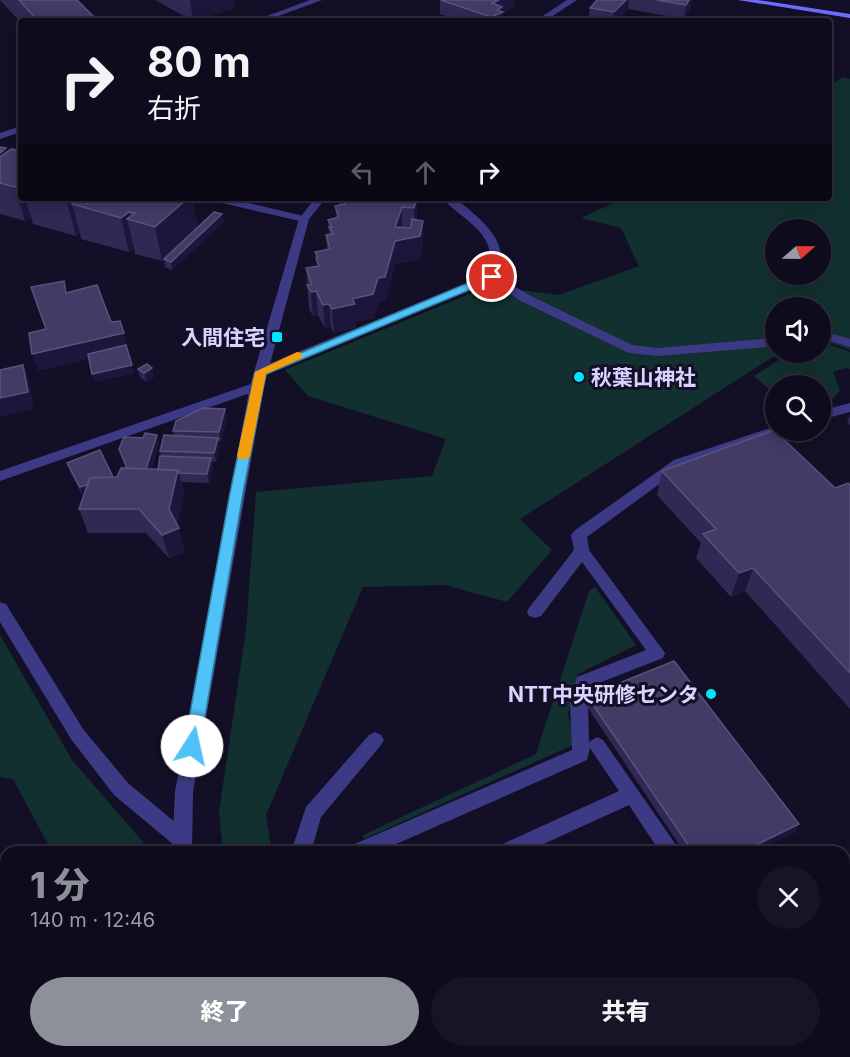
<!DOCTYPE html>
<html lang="ja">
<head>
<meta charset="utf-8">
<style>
  body { margin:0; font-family:Inter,"Noto Sans JP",sans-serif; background:#171425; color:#f1f3f6; height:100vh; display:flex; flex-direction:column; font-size:22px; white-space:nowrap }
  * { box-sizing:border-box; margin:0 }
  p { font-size:20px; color:#9b9ba3 }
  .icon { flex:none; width:33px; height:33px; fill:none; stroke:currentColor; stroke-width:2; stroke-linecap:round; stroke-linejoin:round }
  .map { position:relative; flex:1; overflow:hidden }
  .details { position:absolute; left:0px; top:846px; width:850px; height:212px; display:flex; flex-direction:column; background:#0e0b1c; border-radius:18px 18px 0 0; box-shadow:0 3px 15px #0003,0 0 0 2px #2e2b3b }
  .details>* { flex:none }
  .hud { position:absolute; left:18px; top:18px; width:814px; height:183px; border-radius:6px; box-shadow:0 3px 15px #0003,0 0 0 2px #2e2b3b; background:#0e0b1c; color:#f1f3f6; overflow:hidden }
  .needle { width:39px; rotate:70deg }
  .controls { position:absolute; left:765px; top:219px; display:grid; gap:12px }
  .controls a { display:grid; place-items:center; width:66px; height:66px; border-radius:50%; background:#0e0b1c; box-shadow:0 3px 15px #0003,0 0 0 2px #2e2b3b; font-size:30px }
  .pin { position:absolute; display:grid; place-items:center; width:51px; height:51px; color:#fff; margin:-26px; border:3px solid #fff; border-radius:50%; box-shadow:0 2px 6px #0007 }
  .me { position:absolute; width:66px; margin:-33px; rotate:10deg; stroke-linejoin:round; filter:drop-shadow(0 0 4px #0008) }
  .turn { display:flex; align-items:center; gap:21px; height:126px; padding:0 30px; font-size:27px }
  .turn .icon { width:78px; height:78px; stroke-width:2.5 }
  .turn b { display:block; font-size:42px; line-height:51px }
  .lanes { display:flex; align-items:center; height:57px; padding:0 30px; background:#0003; justify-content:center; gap:30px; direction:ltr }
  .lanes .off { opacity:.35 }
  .round { display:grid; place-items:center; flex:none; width:63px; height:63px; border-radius:32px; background:#171425 }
  .headline { display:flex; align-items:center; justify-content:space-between; height:102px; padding:0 30px }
  h1 { font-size:36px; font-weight:800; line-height:45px; color:#8c9099 }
  .action { display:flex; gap:12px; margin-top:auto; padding:12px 30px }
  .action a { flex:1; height:69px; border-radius:36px; background:#8c9099; color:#fff; font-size:24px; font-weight:800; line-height:69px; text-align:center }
  .action a+a { background:#171425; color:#f1f3f6 }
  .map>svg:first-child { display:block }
  .green { fill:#12302f; fill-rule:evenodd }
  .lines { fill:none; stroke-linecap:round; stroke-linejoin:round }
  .service { fill:#3d3a85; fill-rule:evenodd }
  .minor { fill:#3d3a85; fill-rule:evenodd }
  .tertiary { fill:#3d3a85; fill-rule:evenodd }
  .secondary { fill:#6f6bff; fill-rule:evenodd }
  .wall { fill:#312854 }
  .shaded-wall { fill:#1d163a }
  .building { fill:#433a66; stroke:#5a527e; stroke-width:1.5 }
  .route { fill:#4fc3f7; stroke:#337fa1; stroke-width:1.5 }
  .slow { fill:#f59e0b }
  .poi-dot { fill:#00e5ff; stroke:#130f26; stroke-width:2 }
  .labels { text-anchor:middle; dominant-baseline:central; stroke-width:6; stroke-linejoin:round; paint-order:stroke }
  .poi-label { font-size:21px; font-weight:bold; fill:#d9d4ff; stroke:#130f26; text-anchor:end }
</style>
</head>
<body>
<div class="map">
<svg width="850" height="1057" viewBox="0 0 850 1057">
  <rect width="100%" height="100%" fill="#130f26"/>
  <path class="green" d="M 843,77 L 850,79 L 850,350 L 821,339 L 820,308 L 776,308 L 776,352 L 779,353 L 520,519 L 552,550 L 507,602 L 445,585 L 363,587 L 266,815 L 272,852 L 223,852 L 219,812 L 246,630 L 256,492 L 432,476 L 446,439 L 308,396 L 285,370 L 489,286 L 559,295 L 639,266 L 621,228 L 581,218 L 623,198 L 830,198 L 830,85 ZM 776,230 L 820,230 L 820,274 L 776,274 Z
    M 821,341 L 850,352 L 850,369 L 846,368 L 833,372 L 840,390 L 834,398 L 821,402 L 820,386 L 776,386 L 775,395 L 754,376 L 790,353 L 820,352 Z
    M 595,587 L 636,645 L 578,674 L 568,714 L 575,744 L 364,839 L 363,835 L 536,754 L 589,591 Z
    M 0,635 L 72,760 L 143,842 L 144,852 L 52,852 L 13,779 L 0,777 Z"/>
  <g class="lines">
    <path class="service" d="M 492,273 L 529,295 L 632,345 L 658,348 L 763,339 L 776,333 L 776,343 L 766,347 L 658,356 L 629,353 L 521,301 L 488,279 L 486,277 Z
      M 820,330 L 850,339 L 850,347 L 820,338 Z
      M 850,403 L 850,412 L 820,420 L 820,411 Z
      M 776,426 L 776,430 L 784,430 L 782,433 L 684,466 L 587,537 L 589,550 L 665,653 L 663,658 L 591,686 L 588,704 L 589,742 L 597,737 L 603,740 L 681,852 L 660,852 L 629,805 L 526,852 L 495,852 L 498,846 L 619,791 L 590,748 L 587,760 L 378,852 L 347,852 L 350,846 L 572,750 L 570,704 L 577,677 L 646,650 L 582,562 L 541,616 L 535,618 L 529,616 L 527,612 L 529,608 L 574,550 L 571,535 L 574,531 L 674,460 Z
      M 375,732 L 381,735 L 384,740 L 381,745 L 321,817 L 311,852 L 291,852 L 306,807 L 369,735 Z
      M 295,1052 L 317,1052 L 317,1057 L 295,1057 Z
      M 391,1052 L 413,1052 L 414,1057 L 392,1057 Z
      M 434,1052 L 464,1052 L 462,1057 L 432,1057 Z
      M 616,1052 L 646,1052 L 644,1057 L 614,1057 Z
      M 799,1052 L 822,1052 L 824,1057 L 801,1057 Z"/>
    <path class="minor" d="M 310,0 L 322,0 L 265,21 L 253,21 Z
      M 21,126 L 21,132 L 0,139 L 0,133 Z
      M 208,198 L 227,198 L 308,217 L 309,219 L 304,222 L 209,200 Z
      M 442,198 L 454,198 L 457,200 C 483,220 514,245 496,279 L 266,375 L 256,375 L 255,372 L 256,369 L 487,275 C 501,233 465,223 442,198 Z
      M 257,382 L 262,383 L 264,386 L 262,389 L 0,481 L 0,471 Z
      M 0,602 L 6,604 L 83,729 L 128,783 L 188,833 L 191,839 L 188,845 L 181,848 L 174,845 L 114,795 L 71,739 L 0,622 Z"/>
    <path class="tertiary" d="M 567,0 L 577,0 L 545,21 L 535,21 Z
      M 315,198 L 326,198 L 309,219 L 264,386 L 193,792 L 192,852 L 172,852 L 175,792 L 250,386 L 299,219 Z
      M 183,1052 L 205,1052 L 206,1057 L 184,1057 Z"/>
    <path class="secondary" d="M 738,0 L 758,0 L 850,14 L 850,18 Z"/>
  </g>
  <path class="wall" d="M 0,0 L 77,0 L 98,21 L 21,21 L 21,23 Z
    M 155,0 L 233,0 L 234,8 L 193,21 Z
    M 440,0 L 514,0 L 514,7 L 503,12 L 503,21 L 461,21 L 440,14 Z
    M 597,0 L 692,0 L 690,8 L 684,19 L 628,9 L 617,21 L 588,21 L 590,8 Z
    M 0,147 L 21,198 L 192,198 L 198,227 L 224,222 L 172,270 L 165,267 L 164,259 L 162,261 L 135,254 L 134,248 L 129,252 L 81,239 L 80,233 L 76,236 L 33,224 L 31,217 L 25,221 L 0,214 Z
    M 339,198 L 417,198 L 417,220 L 423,221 L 423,243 L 420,259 L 395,264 L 386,300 L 379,301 L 374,318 L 356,322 L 356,327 L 334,333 L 331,327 L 325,328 L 318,315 L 313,316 L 309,309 L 306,268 L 317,266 L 315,252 L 327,249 L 326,235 L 329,234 L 328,220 L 336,218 L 335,206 L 339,205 Z
    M 138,369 L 154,377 L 146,382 L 140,377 Z
    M 225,409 L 227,418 L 221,441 L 218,441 L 220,447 L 216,462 L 212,461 L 213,467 L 209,483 L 181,482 L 184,494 L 177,524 L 185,552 L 169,558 L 146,533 L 88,533 L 79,509 L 84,496 L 83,496 L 70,472 L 67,463 L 113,478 L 117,477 L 126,468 L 119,449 L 143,438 L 157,435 L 159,443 L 151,469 L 158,470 L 161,456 L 160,451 L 174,436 L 173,431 Z
    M 850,415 L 850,425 L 847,422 Z
    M 662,471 L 835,488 L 850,485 L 850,709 L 745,591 L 731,597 L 696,558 L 701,543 L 657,495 Z
    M 587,696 L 799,824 L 795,832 L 754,852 L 684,852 L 586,705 Z"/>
  <path class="shaded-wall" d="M 190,0 L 233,0 L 234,8 L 193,21 Z
    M 499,0 L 514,0 L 514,7 L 501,13 L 503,12 L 503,21 L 491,21 L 492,3 Z
    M 626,0 L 629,0 L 628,9 L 617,21 L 613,21 L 614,12 Z
    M 689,0 L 692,0 L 690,8 L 684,19 L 686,5 Z
    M 6,148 L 16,182 L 0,172 L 0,153 Z
    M 21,183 L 21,198 L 25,198 L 31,217 L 25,221 L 15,187 Z
    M 72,198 L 76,198 L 78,206 L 72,204 L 80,233 L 76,236 L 67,202 Z
    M 188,198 L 192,198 L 198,229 L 162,261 L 155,227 Z
    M 417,198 L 417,221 L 414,231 L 414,208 Z
    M 402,207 L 402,229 L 420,236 L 423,221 L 423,243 L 420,259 L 395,264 L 386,300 L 379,301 L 374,318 L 356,322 L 356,327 L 334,333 L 332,309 L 352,299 L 395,227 Z
    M 129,212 L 131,220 L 127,219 L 134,248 L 129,252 L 121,218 Z
    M 222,214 L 224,222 L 172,270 L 171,262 Z
    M 316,291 L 318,315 L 313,316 L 311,292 Z
    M 329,304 L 331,327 L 325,328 L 323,305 Z
    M 124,333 L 128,350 L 38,371 L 32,354 Z
    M 23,365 L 29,382 L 34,409 L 0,417 L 0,398 Z
    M 132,365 L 134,374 L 95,382 L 92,374 Z
    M 152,368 L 154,377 L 146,382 L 144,373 Z
    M 225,409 L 227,418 L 221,441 L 219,432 Z
    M 157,435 L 159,443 L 147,481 L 145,472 Z
    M 218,438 L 220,447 L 216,462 L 214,453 Z
    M 211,458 L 213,467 L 209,483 L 207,474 Z
    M 178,470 L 184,494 L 175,530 L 179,528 L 185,552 L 169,558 L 162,535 Z
    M 113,477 L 115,486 L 83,496 L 80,487 Z
    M 753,568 L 745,591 L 731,597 L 739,573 Z
    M 799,824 L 795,832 L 754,852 L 742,852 Z"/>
  <path class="building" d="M 19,0 L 77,0 L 98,21 L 38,21 Z
    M 441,0 L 499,0 L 492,3 L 502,7 L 497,10 L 503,12 L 491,17 Z
    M 597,0 L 626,0 L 614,12 L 590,8 Z
    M 657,0 L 689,0 L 686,5 Z
    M 0,147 L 6,148 L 0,153 Z
    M 11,149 L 21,151 L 21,183 L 15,187 L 0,183 L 0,157 Z
    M 52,198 L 72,198 L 67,202 Z
    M 81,198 L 188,198 L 155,227 L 127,219 L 135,213 L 129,212 L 121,218 L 72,204 Z
    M 342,198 L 417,198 L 414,208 L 402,207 L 395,227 L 411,228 L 412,219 L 423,221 L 420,236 L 395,241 L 385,277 L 378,278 L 373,294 L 352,299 L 355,304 L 332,309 L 329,304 L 323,305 L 316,291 L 311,292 L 307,285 L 312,285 L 306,268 L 319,266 L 316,258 L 318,257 L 315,252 L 330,249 L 326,235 L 334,234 L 329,227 L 332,227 L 328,220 L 339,217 L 335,206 L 345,204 Z
    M 214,212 L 222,214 L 171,262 L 164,259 Z
    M 64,281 L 66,293 L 97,285 L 111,322 L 120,321 L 124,333 L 32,354 L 29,333 L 46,329 L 31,287 Z
    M 126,345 L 132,365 L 92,374 L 88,354 Z
    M 147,364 L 152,368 L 144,373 L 138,369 Z
    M 23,365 L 28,392 L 0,398 L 0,370 Z
    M 203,408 L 225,409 L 219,432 L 173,431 L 176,421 Z
    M 774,430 L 835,488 L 848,483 L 850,485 L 850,673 L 753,568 L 739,573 L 703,534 L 716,529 L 662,471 Z
    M 145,433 L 157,435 L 146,469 L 127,468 L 119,449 L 124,437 L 143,438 Z
    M 164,435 L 218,438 L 214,453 L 160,451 Z
    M 100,450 L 113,477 L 90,478 L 87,485 L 80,487 L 67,463 Z
    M 160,456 L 211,458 L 207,474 L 179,473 L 178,470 L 158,470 Z
    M 121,468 L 178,470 L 169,509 L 179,528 L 162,535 L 139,509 L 79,509 L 90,478 L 117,477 Z
    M 674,661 L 799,824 L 742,852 L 693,852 L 587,696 Z"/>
  <path class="route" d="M 492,273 L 496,274 L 496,279 L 266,374 L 243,493 L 200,746 L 198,751 L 192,753 L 187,751 L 184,746 L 230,493 L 255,372 Z"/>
  <path class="slow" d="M 297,352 L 302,353 L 302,358 L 266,374 L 250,456 L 248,459 L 239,459 L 237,456 L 255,372 Z"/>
  <g class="poi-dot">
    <rect x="271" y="331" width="12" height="12" rx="3"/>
    <circle cx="579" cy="377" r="6"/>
    <circle cx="711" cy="694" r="6"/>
  </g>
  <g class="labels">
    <g class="poi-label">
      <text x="265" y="337">入間住宅</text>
      <text x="591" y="377" text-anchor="start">秋葉山神社</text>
      <text x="699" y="694">NTT中央研修センタ</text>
    </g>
  </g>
</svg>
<div class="controls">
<a><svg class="needle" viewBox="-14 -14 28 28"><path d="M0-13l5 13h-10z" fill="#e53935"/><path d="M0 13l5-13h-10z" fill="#9b9ba3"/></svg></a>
<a><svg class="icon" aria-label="sound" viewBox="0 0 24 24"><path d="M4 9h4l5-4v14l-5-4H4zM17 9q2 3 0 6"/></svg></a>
<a><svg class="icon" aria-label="search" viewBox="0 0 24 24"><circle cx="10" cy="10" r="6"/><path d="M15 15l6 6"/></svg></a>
</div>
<div class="pin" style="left:492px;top:277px;background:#d93025"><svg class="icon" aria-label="arrive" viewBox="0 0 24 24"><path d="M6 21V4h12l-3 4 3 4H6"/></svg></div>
<svg class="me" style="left:192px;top:746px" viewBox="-20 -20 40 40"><circle r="19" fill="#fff"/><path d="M0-13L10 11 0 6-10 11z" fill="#4fc3f7"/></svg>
<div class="hud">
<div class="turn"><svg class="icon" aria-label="right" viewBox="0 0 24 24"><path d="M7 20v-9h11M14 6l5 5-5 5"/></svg><div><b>80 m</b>右折</div></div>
<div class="lanes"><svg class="icon off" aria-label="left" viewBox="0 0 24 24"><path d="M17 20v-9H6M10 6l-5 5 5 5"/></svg><svg class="icon off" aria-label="ahead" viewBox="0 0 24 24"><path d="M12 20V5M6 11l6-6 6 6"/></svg><svg class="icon" aria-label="right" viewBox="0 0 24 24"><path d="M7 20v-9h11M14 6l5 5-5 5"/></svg></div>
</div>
<section class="details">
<div class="headline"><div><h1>1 分</h1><p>140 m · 12:46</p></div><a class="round"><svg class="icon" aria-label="close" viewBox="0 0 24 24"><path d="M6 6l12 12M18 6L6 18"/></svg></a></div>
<div class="action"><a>終了</a><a>共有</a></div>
</section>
</div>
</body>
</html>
